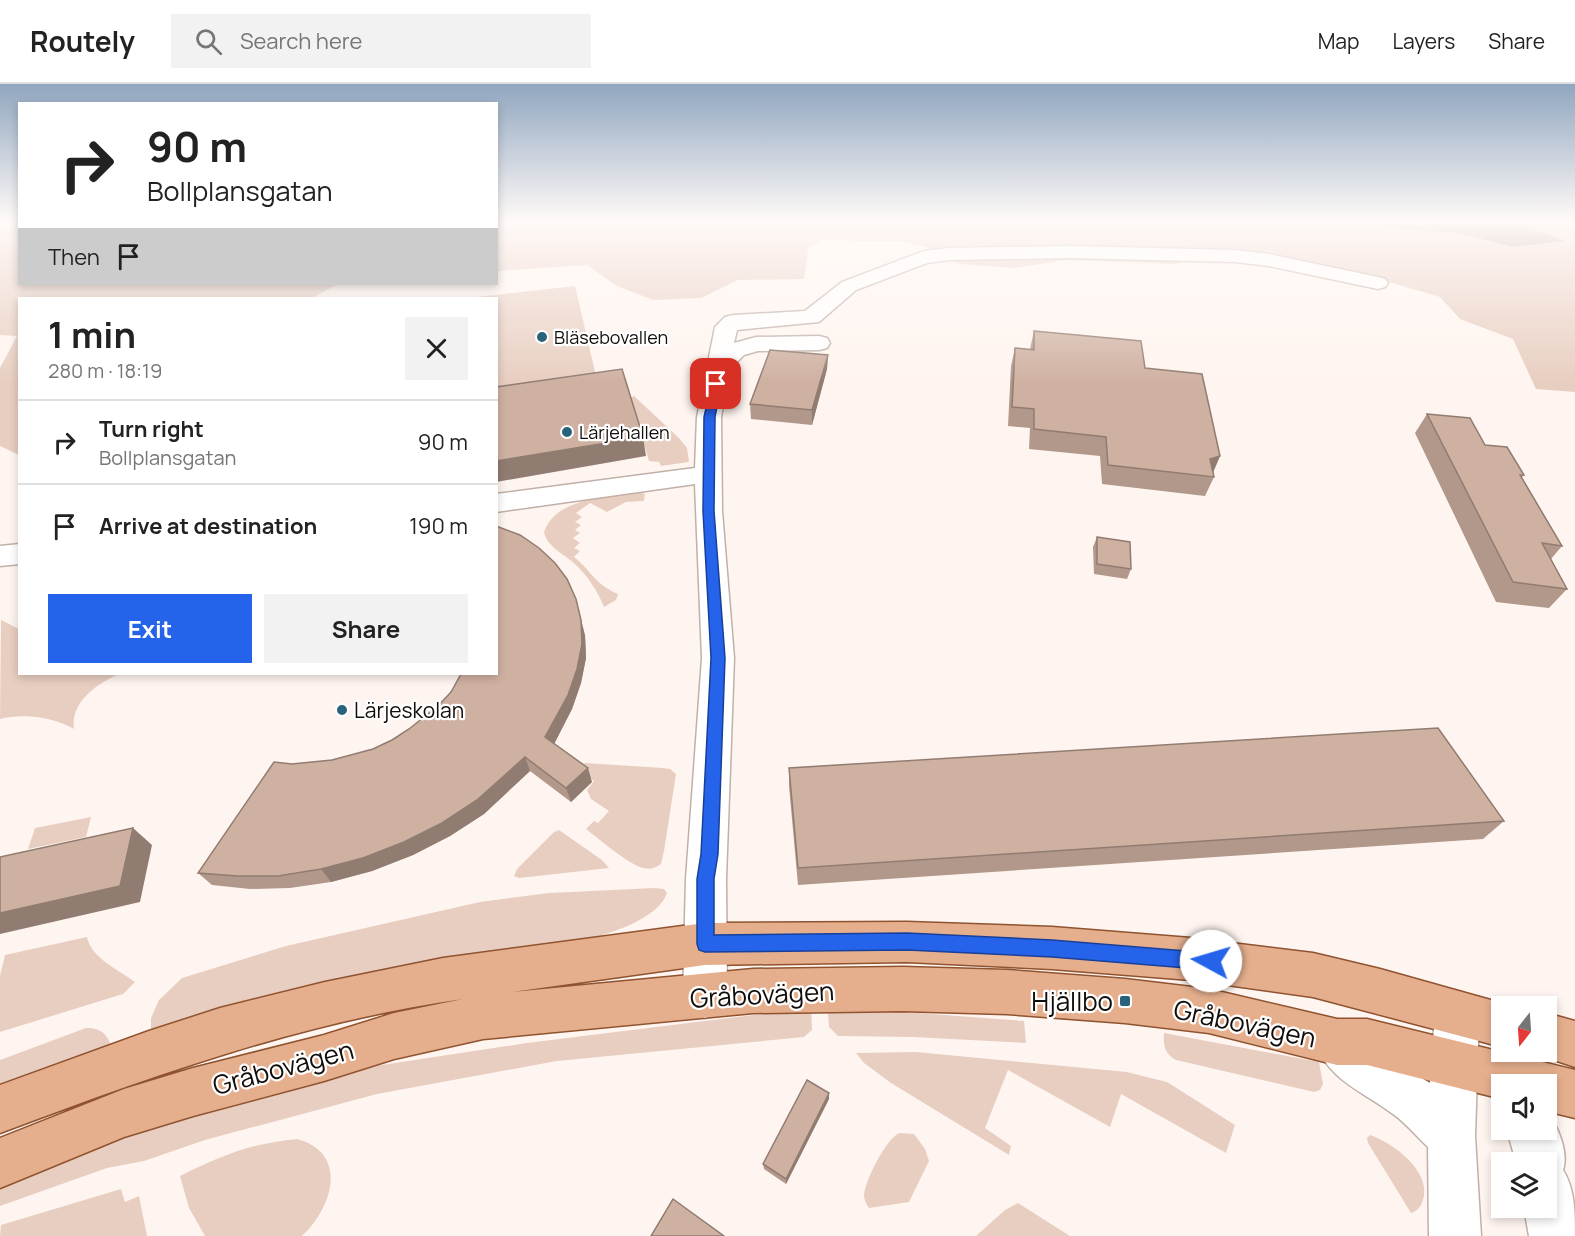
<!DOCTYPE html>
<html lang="en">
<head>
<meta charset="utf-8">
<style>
  body { margin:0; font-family:Manrope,sans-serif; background:#f2f2f2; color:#222; height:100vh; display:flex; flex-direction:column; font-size:22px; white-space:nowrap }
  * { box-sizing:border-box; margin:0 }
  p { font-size:20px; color:#767676 }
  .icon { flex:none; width:33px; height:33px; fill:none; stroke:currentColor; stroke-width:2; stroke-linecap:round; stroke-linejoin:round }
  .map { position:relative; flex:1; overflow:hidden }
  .details { position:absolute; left:18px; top:213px; width:480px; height:378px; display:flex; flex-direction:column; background:#fff; border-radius:0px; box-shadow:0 3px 9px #0003 }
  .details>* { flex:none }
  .banner { position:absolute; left:18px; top:18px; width:480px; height:183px; border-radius:0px; box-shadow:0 3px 9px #0003; background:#fff; color:#222; overflow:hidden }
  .needle { width:39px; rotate:197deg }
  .controls { position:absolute; left:1491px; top:912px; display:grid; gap:12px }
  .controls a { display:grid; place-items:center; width:66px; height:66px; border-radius:0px; background:#fff; box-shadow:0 3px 9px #0003; font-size:30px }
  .pin { position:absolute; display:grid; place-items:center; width:51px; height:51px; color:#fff; margin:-26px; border-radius:12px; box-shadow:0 3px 9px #0006 }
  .me { position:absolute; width:66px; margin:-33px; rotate:276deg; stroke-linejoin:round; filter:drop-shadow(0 0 4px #0008) }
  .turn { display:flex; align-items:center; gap:21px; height:126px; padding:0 30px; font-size:27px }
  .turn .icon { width:78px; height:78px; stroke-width:2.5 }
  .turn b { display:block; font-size:42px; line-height:51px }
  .then { display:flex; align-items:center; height:57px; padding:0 30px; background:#0003; gap:12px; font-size:22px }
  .round { display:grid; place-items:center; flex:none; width:63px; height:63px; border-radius:0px; background:#f2f2f2 }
  .headline { display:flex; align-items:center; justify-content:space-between; height:102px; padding:0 30px }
  h1 { font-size:36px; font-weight:700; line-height:45px }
  .button { display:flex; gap:12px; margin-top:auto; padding:12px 30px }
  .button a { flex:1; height:69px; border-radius:0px; background:#2563eb; color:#fff; font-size:24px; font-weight:700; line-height:69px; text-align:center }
  .button a+a { background:#f2f2f2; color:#222 }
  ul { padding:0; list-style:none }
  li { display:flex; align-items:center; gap:18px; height:84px; padding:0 30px; border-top:2px solid #e0e0e0 }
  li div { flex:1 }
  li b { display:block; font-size:22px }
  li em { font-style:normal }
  header { display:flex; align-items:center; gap:36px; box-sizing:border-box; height:84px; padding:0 30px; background:#fff; border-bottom:2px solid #e0e0e0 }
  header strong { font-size:28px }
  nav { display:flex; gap:33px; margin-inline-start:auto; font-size:21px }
  .search { width:420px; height:54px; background:#f2f2f2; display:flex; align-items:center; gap:15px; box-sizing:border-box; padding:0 21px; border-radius:0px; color:#767676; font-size:22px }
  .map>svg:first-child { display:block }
  .green { fill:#e8cec1 }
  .water { fill:#ad9081 }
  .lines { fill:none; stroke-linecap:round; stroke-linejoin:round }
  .minor-casing { stroke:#c0b0a8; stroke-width:3 }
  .major-casing { stroke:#90532f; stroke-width:3 }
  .minor { fill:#fff; fill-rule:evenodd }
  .major { fill:#e5af8e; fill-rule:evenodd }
  .wall { fill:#b2988a }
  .shaded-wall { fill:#917c71 }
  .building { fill:#cfb1a1; stroke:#917c71; stroke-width:1.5 }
  .route { fill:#2563eb; stroke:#184099; stroke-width:1.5 }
  .poi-dot { fill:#28627b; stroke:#fff; stroke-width:2 }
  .labels { text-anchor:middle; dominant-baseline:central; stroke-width:4.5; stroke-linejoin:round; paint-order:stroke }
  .far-poi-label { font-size:18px; fill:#120d0a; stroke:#fff; text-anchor:start }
  .poi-label { font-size:21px; fill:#120d0a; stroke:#fff; text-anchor:start }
  .near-street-label { font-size:26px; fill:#120d0a; stroke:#fff }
  .near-poi-label { font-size:26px; fill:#120d0a; stroke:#fff; text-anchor:end }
</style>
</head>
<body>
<header>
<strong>Routely</strong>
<div class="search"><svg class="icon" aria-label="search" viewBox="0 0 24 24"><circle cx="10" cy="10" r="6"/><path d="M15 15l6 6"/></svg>Search here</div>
<nav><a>Map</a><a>Layers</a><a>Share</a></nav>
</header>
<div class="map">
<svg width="1575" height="1152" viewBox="0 0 1575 1152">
  <rect width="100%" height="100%" fill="#fff5f0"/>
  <path class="green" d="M 496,137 L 1371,137 L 1407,146 L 1458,149 L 1513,163 L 1564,157 L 1527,143 L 1525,137 L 1575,137 L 1575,308 L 1536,305 L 1513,255 L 1460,235 L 1440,213 L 1341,184 L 1270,172 L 1226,167 L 1175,180 L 1066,176 L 1015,184 L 959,180 L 926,163 L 904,158 L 823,156 L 808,164 L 804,195 L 738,196 L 701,214 L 653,216 L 617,202 L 587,181 L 497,187 Z
    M 17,143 L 20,143 L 20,200 L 338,200 L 312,214 L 20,214 L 19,371 L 0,362 L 0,284 L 17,252 L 0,251 L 0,147 Z
    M 575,202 L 596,292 L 497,306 L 496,214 L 468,214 Z
    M 634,312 L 679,354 L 687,364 L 689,378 L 661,382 L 659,378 L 649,377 L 630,314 Z
    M 638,408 L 645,410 L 644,417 L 626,418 L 607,428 L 590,419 L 576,429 L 582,433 L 575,438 L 581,441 L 575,446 L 580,449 L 573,454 L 580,459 L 574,464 L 580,467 L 574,473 C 593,488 593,499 618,510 L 616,516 L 604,523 C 598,508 589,494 577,482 C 567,471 547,464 544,448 C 556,413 607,414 638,408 Z
    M 1,536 L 19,545 L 20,590 L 119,590 C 98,599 70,618 74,645 C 53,633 23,629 0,635 Z
    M 585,679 L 663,684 L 670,685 L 676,690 L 664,767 L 661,780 C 655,784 650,786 643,784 C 628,780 599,755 586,745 L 594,737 L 598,739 L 609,727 L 591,715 L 587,706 L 594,697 L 575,683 Z
    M 91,733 L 86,753 L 28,765 L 35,744 Z
    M 559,746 L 602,776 L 609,784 L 519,794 L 514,792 L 517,785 L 554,748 Z
    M 654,804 L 664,805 L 667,809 C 659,832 622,845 600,852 L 151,948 L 151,934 L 159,916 L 182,894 L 286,862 L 480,818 L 549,809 Z
    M 87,853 C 91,874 119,886 135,898 L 123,910 L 0,948 L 0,892 L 5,871 Z
    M 802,919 L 811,919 L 812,946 L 804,953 L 557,977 L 377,1010 L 205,1056 L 144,1077 L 107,1084 L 0,1122 L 0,1096 L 58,1072 L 272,1004 L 375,982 L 527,959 L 761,930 Z
    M 852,924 L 1024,937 L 1026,959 L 913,953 L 838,952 L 829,943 L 828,928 Z
    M 86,944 C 99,943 108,950 111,962 L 0,1003 L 0,976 Z
    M 1164,949 L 1319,978 L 1323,1000 L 1320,1006 L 1314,1008 L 1176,976 C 1165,969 1163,963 1164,949 Z
    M 916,968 L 1127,988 L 1167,998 L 1235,1041 L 1226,1069 L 1121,1010 L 1110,1043 L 1008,986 L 985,1044 L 1011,1062 L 1009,1071 L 891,999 L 864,979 L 856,969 Z
    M 900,1049 L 914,1050 L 925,1065 L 929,1077 L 909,1118 L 869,1124 C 866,1120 864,1116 864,1111 C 865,1097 887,1052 900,1049 Z
    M 1370,1051 C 1393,1059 1432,1087 1423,1116 C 1421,1123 1417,1127 1411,1129 L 1368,1059 L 1367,1054 Z
    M 297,1055 C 349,1069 333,1123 302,1152 L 205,1152 L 189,1124 L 180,1092 C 220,1072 252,1059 297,1055 Z
    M 121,1105 L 125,1118 L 139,1112 L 147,1152 L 0,1152 L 1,1141 Z
    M 1018,1119 L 1070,1152 L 976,1152 L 1005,1126 Z"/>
  <path class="water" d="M 1371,137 L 1525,137 L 1528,143 L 1565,157 L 1513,163 L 1458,149 L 1407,146 Z"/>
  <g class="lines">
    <defs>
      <path id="minor" d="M 1070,162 L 1235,166 L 1269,170 L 1378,193 L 1385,195 L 1388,199 L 1385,203 L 1378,205 L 1269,182 L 1235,178 L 1070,174 L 949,176 L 927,179 L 856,206 L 819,238 L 737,246 L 734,259 L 756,253 L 819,252 L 827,254 L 830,259 L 827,264 L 819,266 L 758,267 L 744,271 L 730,285 L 721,333 L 722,427 L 734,574 L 726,795 L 727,912 L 721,928 L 705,934 L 689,928 L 683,912 L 686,795 L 702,574 L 695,400 L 496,428 L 496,410 L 695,384 L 697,333 L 715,243 L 725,233 L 733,231 L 805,227 L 842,198 L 924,167 L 949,164 Z
        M 20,460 L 20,480 L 0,482 L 0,462 Z
        M 1457,908 L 1473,914 L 1479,930 L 1475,1052 L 1481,1152 L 1429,1152 L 1428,1063 C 1416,1052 1406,1039 1393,1030 C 1361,1006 1331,998 1314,958 L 1321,942 L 1337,935 L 1353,942 L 1374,965 L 1430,999 L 1435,930 L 1441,914 Z
        M 1546,1028 C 1558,1040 1569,1070 1563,1086 C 1575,1105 1575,1129 1575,1152 L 1529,1152 L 1524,1124 L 1546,1124 L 1546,1078 L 1516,1078 L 1507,1046 L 1546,1046 Z"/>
      <path id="major" d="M 907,838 L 1052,843 L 1191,854 L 1313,869 L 1380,885 L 1512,922 L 1502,922 L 1502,963 L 1313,913 L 1191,896 L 1052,885 L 907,878 L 705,881 L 512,908 L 753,885 L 903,883 L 1007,886 L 1125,895 L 1209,905 L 1337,935 L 1367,935 L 1575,986 L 1575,1034 L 1546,1027 L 1546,1000 L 1502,1000 L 1502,1015 L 1367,981 L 1337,981 L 1209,949 L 1125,939 L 1007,930 L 903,927 L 753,929 L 483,955 L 394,975 L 324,997 L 193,1032 L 124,1053 L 0,1104 L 0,1054 L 124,1005 L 193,984 L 324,951 L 394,929 L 463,915 C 301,938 152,992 0,1049 L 0,1001 L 149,947 L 220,924 L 325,898 L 443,874 L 705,839 Z
        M 1546,929 L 1575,937 L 1575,983 L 1530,968 L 1546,968 Z"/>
    </defs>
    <use href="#minor" class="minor-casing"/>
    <use href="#major" class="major-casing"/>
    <use href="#minor" class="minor"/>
    <use href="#major" class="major"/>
  </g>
  <path class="wall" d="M 1034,247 L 1145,284 L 1220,372 L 1213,388 L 1214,393 L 1205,412 L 1102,400 L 1100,372 L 1029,365 L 1030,344 L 1008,342 L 1011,282 L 1015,264 L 1030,265 Z
    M 828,271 L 827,285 L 812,341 L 751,335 L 750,320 Z
    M 1427,330 L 1485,361 L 1524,391 L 1522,393 L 1562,462 L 1551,475 L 1567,505 L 1549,524 L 1496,518 L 1415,349 Z
    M 1097,453 L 1131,485 L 1127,495 L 1094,490 L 1093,463 Z
    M 585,551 L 586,574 L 581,599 L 572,625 L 554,660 L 592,698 L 571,718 L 530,687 L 484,730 L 450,752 L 413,771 L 372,787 L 331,798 L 290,804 L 250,805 L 212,801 L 198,789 L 292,680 L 332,676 L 373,665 L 392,656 L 409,645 L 439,621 L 451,608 Z
    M 789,684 L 1504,737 L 1483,755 L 798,801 L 789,702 Z
    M 829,1015 L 786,1100 L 764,1085 L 763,1080 Z"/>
  <path class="shaded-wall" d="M 828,271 L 827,285 L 812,341 L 812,326 Z
    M 643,353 L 646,372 L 496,398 L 496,377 Z
    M 1220,372 L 1212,391 L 1210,375 Z
    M 576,515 L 585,551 L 586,574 L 581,599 L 572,625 L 550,668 L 545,653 Z
    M 525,673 L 530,687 L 484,730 L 450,752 L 413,771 L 372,787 L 331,798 L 321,785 Z
    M 588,684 L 592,698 L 571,718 L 566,704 Z
    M 133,744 L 152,761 L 140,818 L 0,850 L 0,829 Z
    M 829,1009 L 829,1015 L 786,1100 L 786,1095 Z"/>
  <path class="building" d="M 1034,247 L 1141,257 L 1145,284 L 1202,290 L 1220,372 L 1210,375 L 1214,393 L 1108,381 L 1106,353 L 1034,345 L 1034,325 L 1012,323 L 1015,264 L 1034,266 Z
    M 770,266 L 828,271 L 812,326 L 750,320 Z
    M 622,285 L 643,353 L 496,377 L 496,303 Z
    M 1427,330 L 1470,334 L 1485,361 L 1507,363 L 1524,391 L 1520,391 L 1562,462 L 1542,459 L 1567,505 L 1513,498 Z
    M 496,442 L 520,451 L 539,464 L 555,479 L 567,495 L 576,515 L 581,536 L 582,560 L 577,585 L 568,611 L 545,653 L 588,684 L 566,704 L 525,673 L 477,716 L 442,739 L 404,758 L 363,774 L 321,785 L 278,792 L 237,792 L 198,789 L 274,678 L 292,680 L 332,676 L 373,665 L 392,656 L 409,645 L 439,621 L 451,608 L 461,590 L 496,590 Z
    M 1097,453 L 1130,458 L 1131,485 L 1097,480 Z
    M 1438,644 L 1504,737 L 798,784 L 789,684 Z
    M 133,744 L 120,802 L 0,829 L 0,773 Z
    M 807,996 L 829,1009 L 786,1095 L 763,1080 Z
    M 673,1115 L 724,1152 L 651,1152 Z"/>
  <linearGradient id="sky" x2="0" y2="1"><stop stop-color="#90a6bf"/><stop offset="0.46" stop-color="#fffaf8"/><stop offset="1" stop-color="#fffaf8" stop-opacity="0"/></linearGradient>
  <rect width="1575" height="298" fill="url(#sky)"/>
  <path class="route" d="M 712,298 L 721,300 L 715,333 L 714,427 L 725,574 L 718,770 L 714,795 L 714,851 L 907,849 L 1052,856 L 1211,869 L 1217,871 L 1220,877 L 1217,884 L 1211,886 L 1052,873 L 907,866 L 705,868 L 699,866 L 697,860 L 697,795 L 701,770 L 711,574 L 703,427 L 704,333 Z"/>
  <g class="poi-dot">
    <circle cx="542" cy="253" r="6"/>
    <circle cx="567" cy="348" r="6"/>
    <circle cx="342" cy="626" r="6"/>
    <rect x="1119" y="911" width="12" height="12" rx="3"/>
  </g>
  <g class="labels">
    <g class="far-poi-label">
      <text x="554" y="253">Bläsebovallen</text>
      <text x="579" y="348">Lärjehallen</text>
    </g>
    <g class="poi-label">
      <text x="354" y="626">Lärjeskolan</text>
    </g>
    <g class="near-street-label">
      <text transform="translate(762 910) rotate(-3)">Gråbovägen</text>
      <text transform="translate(1245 939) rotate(12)">Gråbovägen</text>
      <text transform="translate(283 983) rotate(-15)">Gråbovägen</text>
    </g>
    <g class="near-poi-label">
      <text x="1113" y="917">Hjällbo</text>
    </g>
  </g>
</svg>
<div class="controls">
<a><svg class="needle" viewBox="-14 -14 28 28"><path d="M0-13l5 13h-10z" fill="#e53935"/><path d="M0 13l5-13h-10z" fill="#767676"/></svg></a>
<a><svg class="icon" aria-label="sound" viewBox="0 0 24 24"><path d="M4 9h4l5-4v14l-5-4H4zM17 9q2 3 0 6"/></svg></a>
<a><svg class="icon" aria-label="layers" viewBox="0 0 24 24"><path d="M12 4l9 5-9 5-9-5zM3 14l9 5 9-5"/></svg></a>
</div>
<div class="pin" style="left:716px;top:300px;background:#d93025"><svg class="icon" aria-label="arrive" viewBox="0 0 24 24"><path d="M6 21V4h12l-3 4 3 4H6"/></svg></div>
<svg class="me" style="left:1211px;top:877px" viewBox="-20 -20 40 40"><circle r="19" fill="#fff"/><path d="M0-13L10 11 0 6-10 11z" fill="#2563eb"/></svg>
<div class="banner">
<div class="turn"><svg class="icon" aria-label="right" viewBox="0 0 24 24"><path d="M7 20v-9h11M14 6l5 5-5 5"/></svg><div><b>90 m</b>Bollplansgatan</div></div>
<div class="then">Then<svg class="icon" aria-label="arrive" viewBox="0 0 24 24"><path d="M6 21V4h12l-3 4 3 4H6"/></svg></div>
</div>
<section class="details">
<div class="headline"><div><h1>1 min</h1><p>280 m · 18:19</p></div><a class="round"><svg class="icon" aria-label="close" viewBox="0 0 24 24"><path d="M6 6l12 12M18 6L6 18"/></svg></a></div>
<ul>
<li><svg class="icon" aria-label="right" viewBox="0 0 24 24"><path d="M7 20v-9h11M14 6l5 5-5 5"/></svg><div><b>Turn right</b><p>Bollplansgatan</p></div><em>90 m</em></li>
<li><svg class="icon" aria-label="arrive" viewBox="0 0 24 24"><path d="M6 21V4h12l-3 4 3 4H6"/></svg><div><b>Arrive at destination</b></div><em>190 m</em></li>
</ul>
<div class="button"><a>Exit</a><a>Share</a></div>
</section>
</div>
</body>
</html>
